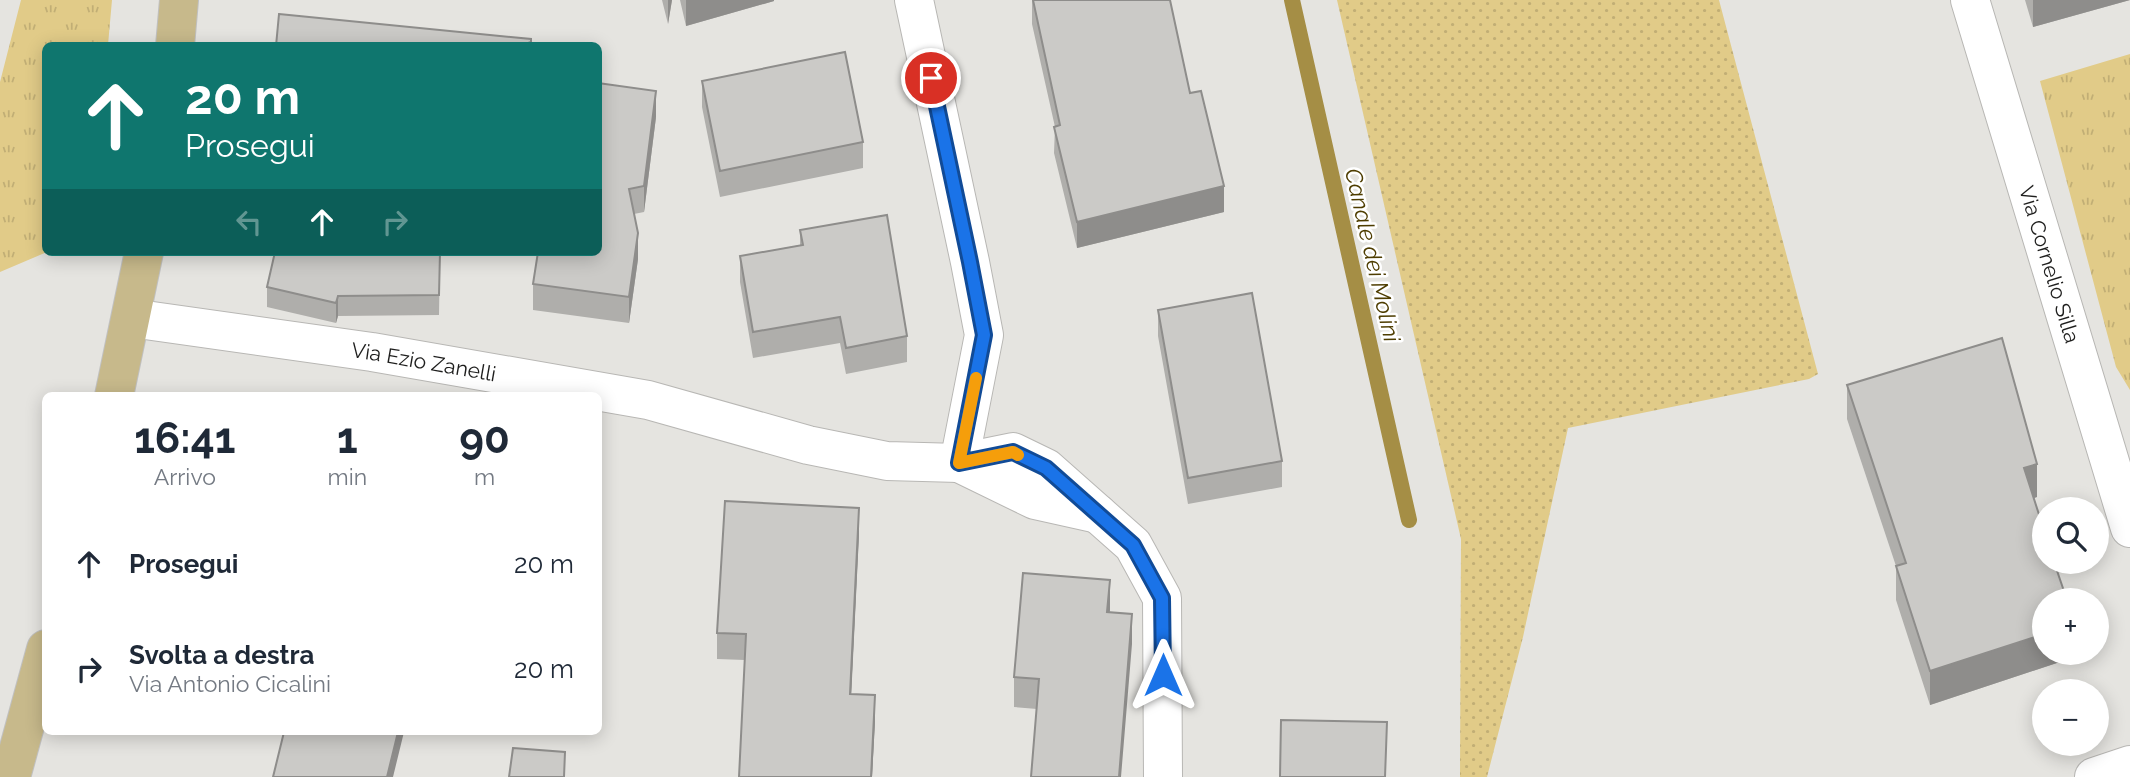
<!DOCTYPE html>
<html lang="it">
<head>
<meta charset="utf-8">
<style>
  body { margin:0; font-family:Raleway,sans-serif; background:#f6f6f7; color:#1f2937; height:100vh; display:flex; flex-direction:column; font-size:26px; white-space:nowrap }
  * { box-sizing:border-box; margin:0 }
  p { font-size:23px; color:#747a83 }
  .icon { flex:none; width:38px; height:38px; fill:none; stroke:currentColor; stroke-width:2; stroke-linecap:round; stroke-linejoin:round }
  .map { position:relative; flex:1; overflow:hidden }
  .details { position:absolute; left:42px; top:392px; width:560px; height:343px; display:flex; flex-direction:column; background:#fff; border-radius:10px; box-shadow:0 4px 18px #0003 }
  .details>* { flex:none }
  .banner { position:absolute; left:42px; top:42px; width:560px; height:214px; border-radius:10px; box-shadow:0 4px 18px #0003; background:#0f766e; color:#fff; overflow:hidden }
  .tools { position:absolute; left:2032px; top:497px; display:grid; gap:14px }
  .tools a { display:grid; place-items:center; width:77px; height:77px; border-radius:50%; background:#fff; box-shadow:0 4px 18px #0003; font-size:35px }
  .pin { position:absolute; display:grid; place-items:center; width:60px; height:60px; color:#fff; margin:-30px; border:4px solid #fff; border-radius:50%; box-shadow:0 2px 7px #0007 }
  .me { position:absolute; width:77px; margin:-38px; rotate:0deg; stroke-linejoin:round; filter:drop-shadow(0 0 5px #0008) }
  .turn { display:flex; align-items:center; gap:24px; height:147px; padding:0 28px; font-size:32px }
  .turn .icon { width:91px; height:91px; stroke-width:2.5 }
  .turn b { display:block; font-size:49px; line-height:60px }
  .lanes { display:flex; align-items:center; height:66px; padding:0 28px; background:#0003; justify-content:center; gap:35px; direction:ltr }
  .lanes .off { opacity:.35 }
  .eta { display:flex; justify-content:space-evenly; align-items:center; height:119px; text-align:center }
  .eta b { font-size:42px; font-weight:700; line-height:49px }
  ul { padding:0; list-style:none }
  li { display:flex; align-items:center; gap:21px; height:105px; padding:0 28px }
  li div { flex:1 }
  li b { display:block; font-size:26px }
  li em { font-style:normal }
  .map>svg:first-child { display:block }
  .grass { fill:url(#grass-tufts) }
  .park { fill:url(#park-dots) }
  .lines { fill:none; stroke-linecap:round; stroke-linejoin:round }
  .stream { stroke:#a58e45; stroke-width:16 }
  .minor-casing { stroke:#b8b7b4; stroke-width:40 }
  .primary-casing { stroke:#c0c0c0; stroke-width:40 }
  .minor { stroke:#fff; stroke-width:38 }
  .primary { stroke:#c7b98b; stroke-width:38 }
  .wall { fill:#afaeab }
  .shaded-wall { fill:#8e8d8b }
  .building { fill:#cbcac7; stroke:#8e8d8b; stroke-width:2 }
  .route-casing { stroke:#114b97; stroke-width:18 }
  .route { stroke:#1a73e8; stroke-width:12 }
  .slow { stroke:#f59e0b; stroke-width:12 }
  .labels { text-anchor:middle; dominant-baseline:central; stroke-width:5; stroke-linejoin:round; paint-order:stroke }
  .street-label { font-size:21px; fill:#1e1e1d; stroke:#fff }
  .water-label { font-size:23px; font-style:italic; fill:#4e3d00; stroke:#fff }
</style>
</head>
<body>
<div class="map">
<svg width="2130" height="777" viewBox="0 0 2130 777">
  <defs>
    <pattern id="grass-tufts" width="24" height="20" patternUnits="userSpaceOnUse" patternTransform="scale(1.75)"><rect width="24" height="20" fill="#e1cb88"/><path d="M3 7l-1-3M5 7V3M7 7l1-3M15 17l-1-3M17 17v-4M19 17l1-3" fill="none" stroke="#c1ae75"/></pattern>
    <pattern id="park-dots" width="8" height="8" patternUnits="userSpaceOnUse" patternTransform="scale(1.75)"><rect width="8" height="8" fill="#e1cb88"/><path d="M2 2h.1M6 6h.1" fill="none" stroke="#c1ae75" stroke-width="1.8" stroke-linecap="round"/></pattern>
  </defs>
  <rect width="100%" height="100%" fill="#e5e4e0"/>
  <path class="grass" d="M 21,0 L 112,0 L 108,45 L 46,46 L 46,252 L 47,252 L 0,272 L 0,82 Z
    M 2130,54 L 2130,390 L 2116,367 L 2040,81 Z"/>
  <path class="park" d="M 1337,0 L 1719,0 L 1818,374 L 1809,379 L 1568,428 L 1523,637 L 1487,777 L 1460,777 L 1461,539 Z"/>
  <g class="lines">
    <path class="stream" d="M 1292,0 L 1409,520"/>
    <defs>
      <g id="minor">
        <path d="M 914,0 L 970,262 L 984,335 L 959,463"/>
        <path id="s1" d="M 1970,0 L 2130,528"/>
        <path id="s2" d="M 131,318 L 372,352 L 648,400 L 808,445 L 887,461 L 959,463 L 1013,452 L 1046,468 L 1133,545 L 1162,598 L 1163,777"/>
        <path d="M 959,463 L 1035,500 L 1098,514"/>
        <path d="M 2094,777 L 2130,765"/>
      </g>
      <path id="primary" d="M 175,46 L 179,0
        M 114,396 L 144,252
        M 11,777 L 46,649"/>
    </defs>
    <use href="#minor" class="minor-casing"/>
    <use href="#primary" class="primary-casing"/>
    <use href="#minor" class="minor"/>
    <use href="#primary" class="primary"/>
  </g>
  <path class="wall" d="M 662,0 L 672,0 L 668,24 Z
    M 680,0 L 774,0 L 774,1 L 686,26 Z
    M 1032,0 L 1190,93 L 1224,212 L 1077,248 L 1054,153 L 1055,127 L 1032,24 Z
    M 2025,0 L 2130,0 L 2033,27 Z
    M 702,81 L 863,142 L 863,168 L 720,197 L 702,107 Z
    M 656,117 L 644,212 L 634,214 L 638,259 L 629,323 L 533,310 L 533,284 Z
    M 800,230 L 907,336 L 907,362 L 846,374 L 840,343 L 753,358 L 740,282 L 740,256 L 800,245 Z
    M 440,252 L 439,315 L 338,316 L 336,323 L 267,307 L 267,287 Z
    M 1158,310 L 1282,461 L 1282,487 L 1188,504 L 1158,336 Z
    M 1847,385 L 2037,497 L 2034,498 L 2075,653 L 2075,657 L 1930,705 L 1896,600 L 1896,566 L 1847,419 Z
    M 859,534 L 851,694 L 875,721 L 872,777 L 739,777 L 745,660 L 717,659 L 717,633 Z
    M 1110,612 L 1132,644 L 1037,709 L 1014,707 L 1014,677 Z"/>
  <path class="shaded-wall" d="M 668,0 L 672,0 L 668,24 Z
    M 686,0 L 774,0 L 774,1 L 686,26 Z
    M 2033,0 L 2130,0 L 2033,27 Z
    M 656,91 L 656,117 L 644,212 L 644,186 Z
    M 1224,186 L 1224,212 L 1077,248 L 1077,222 Z
    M 638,233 L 638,259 L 629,323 L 629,297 Z
    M 338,296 L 338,316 L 336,323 L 336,303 Z
    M 2037,464 L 2037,497 L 2024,501 L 2024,468 Z
    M 859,508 L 859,534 L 850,720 L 850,694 Z
    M 1110,580 L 1110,610 L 1107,642 L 1107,612 Z
    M 1132,614 L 1132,644 L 1121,777 L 1119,777 Z
    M 2044,634 L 2044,653 L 2075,653 L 2075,657 L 1930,705 L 1930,671 Z
    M 875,695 L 875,721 L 872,777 L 871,777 Z
    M 398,732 L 404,732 L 393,777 L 387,777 Z"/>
  <path class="building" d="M 1033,0 L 1170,0 L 1190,93 L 1201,91 L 1224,186 L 1077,222 L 1054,127 L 1060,125 Z
    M 279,14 L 531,39 L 531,42 L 520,46 L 276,46 Z
    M 845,52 L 863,142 L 720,171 L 702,81 Z
    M 598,83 L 656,91 L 644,186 L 629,189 L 638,233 L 629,297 L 533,284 L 538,252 L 598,252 Z
    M 887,215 L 907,336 L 846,348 L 840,317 L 753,332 L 740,256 L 803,245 L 800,230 Z
    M 275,252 L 440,252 L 439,295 L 338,296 L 336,303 L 267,287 Z
    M 1252,293 L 1282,461 L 1188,478 L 1158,310 Z
    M 2002,338 L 2037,464 L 2024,468 L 2044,530 L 2044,562 L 2054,562 L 2067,600 L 2044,600 L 2044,634 L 1930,671 L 1896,566 L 1906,563 L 1847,385 Z
    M 725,501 L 859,508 L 850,694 L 875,695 L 871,777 L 739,777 L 746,634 L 717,633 Z
    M 1023,573 L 1110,580 L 1107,612 L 1132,614 L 1119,777 L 1031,777 L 1039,679 L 1014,677 Z
    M 1281,720 L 1387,722 L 1385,777 L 1280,777 Z
    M 284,732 L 398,732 L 387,777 L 273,777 Z
    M 513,748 L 565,752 L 564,777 L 509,777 Z"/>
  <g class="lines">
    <defs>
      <path id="route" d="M 931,78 L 970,262 L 984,335 L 959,463 L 1013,452 L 1046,468 L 1133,545 L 1162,598 L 1163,675"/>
    </defs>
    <use href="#route" class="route-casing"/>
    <use href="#route" class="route"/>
    <path class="slow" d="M 976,378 L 959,463 L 1013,452 L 1018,455"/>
  </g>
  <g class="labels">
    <g class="street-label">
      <text stroke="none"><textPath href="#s1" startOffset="276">Via Cornelio Silla</textPath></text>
      <text stroke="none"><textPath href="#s2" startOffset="296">Via Ezio Zanelli</textPath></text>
    </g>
    <g class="water-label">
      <text transform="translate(1373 255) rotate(77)">Canale dei Molini</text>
    </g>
  </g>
</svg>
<div class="tools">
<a><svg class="icon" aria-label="search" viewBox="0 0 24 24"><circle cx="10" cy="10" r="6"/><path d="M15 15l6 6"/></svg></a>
<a>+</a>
<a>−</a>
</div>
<div class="pin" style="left:931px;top:78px;background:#d93025"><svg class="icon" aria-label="arrive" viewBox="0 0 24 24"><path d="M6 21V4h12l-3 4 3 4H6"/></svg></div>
<svg class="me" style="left:1163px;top:675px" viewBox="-20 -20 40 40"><path d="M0-17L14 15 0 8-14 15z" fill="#1a73e8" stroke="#fff" stroke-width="4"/></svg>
<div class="banner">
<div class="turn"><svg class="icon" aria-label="ahead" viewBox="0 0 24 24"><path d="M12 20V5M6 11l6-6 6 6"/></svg><div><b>20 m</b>Prosegui</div></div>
<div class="lanes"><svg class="icon off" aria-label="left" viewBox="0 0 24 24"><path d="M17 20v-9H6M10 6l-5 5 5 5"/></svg><svg class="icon" aria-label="ahead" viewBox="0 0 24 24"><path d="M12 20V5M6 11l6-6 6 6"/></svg><svg class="icon off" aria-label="right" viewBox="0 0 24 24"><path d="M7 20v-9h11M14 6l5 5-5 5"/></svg></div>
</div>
<section class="details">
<div class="eta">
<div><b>16:41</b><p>Arrivo</p></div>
<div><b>1</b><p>min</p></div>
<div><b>90</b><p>m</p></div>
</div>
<ul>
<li><svg class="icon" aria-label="ahead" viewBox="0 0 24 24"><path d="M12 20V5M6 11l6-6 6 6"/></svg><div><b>Prosegui</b></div><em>20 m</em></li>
<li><svg class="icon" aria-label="right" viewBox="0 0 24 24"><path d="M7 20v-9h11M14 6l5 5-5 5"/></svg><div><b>Svolta a destra</b><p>Via Antonio Cicalini</p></div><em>20 m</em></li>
</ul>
</section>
</div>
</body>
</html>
